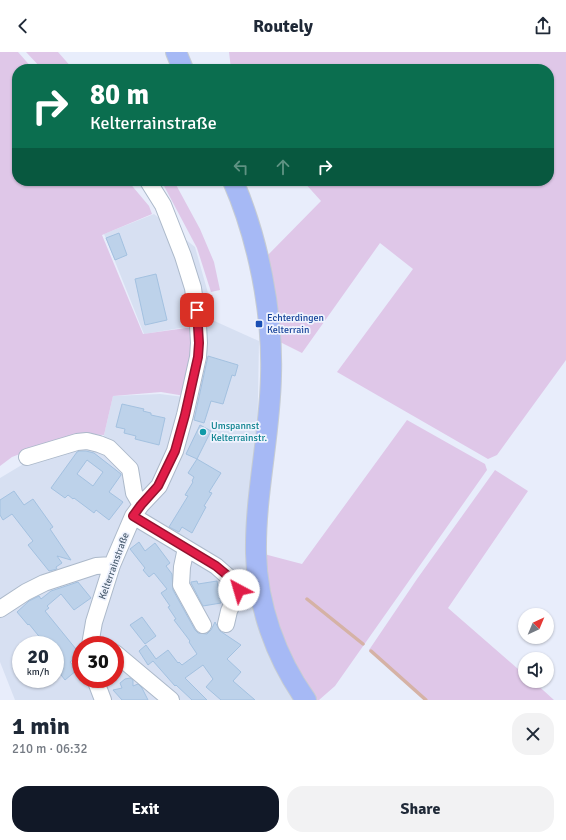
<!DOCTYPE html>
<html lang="en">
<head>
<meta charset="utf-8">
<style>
  body { margin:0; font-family:Signika,sans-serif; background:#f2f2f3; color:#1f2937; height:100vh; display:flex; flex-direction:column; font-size:15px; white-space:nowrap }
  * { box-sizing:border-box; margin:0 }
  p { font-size:13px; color:#747a83 }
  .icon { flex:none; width:22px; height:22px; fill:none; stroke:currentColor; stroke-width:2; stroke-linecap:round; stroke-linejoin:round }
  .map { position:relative; height:648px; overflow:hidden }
  .side { display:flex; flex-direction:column; background:#fff; flex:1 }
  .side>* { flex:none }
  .hud { position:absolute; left:12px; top:12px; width:542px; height:122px; border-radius:16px; box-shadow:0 1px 3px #0004; background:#0b6e4f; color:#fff; overflow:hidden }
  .needle { width:26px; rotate:44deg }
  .buttons { position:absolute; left:518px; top:556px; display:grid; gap:8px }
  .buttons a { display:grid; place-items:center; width:36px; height:36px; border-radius:50%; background:#fff; box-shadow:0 1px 3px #0004; font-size:20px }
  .speed { position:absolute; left:12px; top:584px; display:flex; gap:8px; font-size:20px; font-weight:700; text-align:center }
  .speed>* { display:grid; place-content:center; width:52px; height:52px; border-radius:50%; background:#fff; box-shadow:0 1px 3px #0004; line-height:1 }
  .speed small { font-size:10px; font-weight:400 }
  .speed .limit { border:6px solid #d22; background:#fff; color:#111 }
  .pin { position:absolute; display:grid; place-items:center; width:34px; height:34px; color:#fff; margin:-17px; border-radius:8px; box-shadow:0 2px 6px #0006 }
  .me { position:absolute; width:44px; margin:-22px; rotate:321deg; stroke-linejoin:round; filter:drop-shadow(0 0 3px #0008) }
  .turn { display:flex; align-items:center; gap:14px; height:84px; padding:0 12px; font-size:18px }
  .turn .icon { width:52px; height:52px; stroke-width:2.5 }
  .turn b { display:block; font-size:28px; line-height:34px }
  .lanes { display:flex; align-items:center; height:38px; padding:0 12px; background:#0003; justify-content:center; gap:20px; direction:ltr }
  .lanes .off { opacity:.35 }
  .round { display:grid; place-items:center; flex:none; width:42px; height:42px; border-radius:16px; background:#f2f2f3 }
  .head { display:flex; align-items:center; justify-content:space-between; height:68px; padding:0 12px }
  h1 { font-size:24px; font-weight:800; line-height:30px }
  .button { display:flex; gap:8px; margin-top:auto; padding:8px 12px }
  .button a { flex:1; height:46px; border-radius:16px; background:#111827; color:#fff; font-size:16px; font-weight:800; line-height:46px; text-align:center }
  .button a+a { background:#f2f2f3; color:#1f2937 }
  header { display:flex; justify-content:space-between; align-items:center; height:52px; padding:0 12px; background:#fff; font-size:18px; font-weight:800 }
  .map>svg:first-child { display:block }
  .residential { fill:#d7e0f2; fill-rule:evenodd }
  .green { fill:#dfc7e8 }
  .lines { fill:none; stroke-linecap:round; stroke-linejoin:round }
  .stream { stroke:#d5b2a5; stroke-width:3.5 }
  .building { fill:#bdd2ea; stroke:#a3c1e0; fill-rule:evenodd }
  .minor-casing { stroke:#acb9ca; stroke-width:18 }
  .major-casing { stroke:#c6ccd3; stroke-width:22 }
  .minor { stroke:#fff; stroke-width:16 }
  .major { stroke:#a6b9f5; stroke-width:20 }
  .route-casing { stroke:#92132f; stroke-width:10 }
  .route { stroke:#e11d48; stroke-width:7 }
  .transit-dot { fill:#1a4fb4; stroke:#eff3fe; stroke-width:1.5 }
  .culture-dot { fill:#0f9aa8; stroke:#eff3fe; stroke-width:1.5 }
  .labels { text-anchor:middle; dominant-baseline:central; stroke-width:3.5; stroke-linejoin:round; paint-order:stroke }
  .transit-label { font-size:10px; fill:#164399; stroke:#eff3fe; text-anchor:start }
  .culture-label { font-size:10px; fill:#0d838f; stroke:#eff3fe; text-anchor:start }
  .street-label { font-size:10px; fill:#4e6174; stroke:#eff3fe }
</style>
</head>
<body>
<header><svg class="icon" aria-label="back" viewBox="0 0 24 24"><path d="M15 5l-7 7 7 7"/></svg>Routely<svg class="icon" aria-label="share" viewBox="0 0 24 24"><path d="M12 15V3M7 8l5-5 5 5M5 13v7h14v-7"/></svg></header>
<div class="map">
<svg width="566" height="648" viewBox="0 0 566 648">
  <rect width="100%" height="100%" fill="#e8edfb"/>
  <path class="residential" d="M 154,162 L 195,195 L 208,241 L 210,267 L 259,289 L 257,398 L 249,478 L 296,648 L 15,648 L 0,610 L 0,426 L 30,408 L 84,391 L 99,394 L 104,383 L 113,344 L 160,342 L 192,346 L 205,272 L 144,282 L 104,182 ZM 21,593 L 55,593 L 55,627 L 21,627 ZM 81,593 L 115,593 L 115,627 L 81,627 Z"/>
  <path class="green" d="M 0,0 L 18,0 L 33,17 L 17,17 L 17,129 L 128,129 L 149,154 L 152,162 L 102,183 L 143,282 L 193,275 L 194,303 L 185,344 L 161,340 L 113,344 L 104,383 L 81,382 L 38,395 L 12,405 L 0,414 Z
    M 26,0 L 58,0 L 73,17 L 42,17 Z
    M 229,0 L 566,0 L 566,308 L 497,403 L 488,407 L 337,320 L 413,217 L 380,191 L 302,301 L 280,290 L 277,251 L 265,206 L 321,149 L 303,129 L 549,129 L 549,17 L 231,17 Z
    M 157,129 L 174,129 L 200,177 L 214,210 L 220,238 L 211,240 L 197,196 L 163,132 Z
    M 407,368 L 485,412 L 487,418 L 335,634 L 319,648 L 314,648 L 282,592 L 268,545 L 264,502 L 302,512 Z
    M 495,418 L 528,439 L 448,556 L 525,623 L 525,629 L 533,629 L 554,648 L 428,648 L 369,598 L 417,527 Z"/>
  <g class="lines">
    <path class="stream" d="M 307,547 L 363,592
      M 371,599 L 426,648"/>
  </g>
  <path class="building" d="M 119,181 L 127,203 L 115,208 L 106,186 Z
    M 156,222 L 167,268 L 145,273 L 135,227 Z
    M 208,304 L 238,313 L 235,324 L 232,323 L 223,352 L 211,349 L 204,371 L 194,368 Z
    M 122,352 L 144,357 L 143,359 L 151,361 L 151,363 L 165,366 L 159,393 L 135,387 L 136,384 L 124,381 L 125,377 L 116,375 Z
    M 200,373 L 211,379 L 197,407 L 221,421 L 209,440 L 212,441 L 204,454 L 206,455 L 192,481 L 182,475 L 179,480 L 169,475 L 188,444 L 185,443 L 193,430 L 192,429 L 194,425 L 188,421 L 197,407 L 186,402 Z
    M 79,399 L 86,399 L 94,401 L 121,422 L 121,423 L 109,440 L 123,450 L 109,468 L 96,458 L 94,461 L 74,446 L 73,447 L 68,443 L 65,446 L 51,436 L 77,400 ZM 87,408 L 103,420 L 93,434 L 77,422 Z
    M 14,439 L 24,453 L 33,447 L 53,475 L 50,477 L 71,508 L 57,504 L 62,511 L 56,515 L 57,517 L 49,519 L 28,493 L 33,489 L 12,462 L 3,468 L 0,463 L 0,448 Z
    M 139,490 L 145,499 L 155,491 L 170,511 L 166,514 L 172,522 L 173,538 L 195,578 L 198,581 L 207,582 L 211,578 L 215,570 L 220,579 L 241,593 L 227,607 L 241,620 L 233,629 L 255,648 L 221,648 L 206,635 L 213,627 L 203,613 L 185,626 L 207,648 L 192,648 L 176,633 L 175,634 L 153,609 L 148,613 L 139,599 L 146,593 L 156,607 L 168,598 L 178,611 L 179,610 L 182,613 L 197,602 L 189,590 L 190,589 L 174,568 L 176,567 L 168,555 L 170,554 L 161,541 L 167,537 L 154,521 L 149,525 L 143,518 L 145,516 L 130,497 Z
    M 197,529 L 198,532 L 217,529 L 221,551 L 203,554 L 191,531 L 191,530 Z
    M 78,530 L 91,546 L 74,558 L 61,542 L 47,554 L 49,556 L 45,559 L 80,602 L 70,610 L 77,618 L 65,628 L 55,615 L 55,593 L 46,593 L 29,572 L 28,573 L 17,560 L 29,549 L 39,544 L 41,547 L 51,539 Z
    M 142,565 L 156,584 L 145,592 L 130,573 Z
    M 130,626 L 133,628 L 133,634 L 138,632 L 142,636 L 148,648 L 122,648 L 113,638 L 122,636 L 120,631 L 125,627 Z"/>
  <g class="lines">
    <defs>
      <path id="minor" d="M 27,405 L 77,390 L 87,389 L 99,392 L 109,396 L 130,417 L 134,441 L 141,453
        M 133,464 L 216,514 L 240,535 L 229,559 L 226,572
        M 186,496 L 182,515 L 181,533 L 203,573
        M 0,557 L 26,540 L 44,531 L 96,514 L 112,513
        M 90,593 L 94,570 L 112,513 L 133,464 L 141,453 L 159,434 L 175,399 L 185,363 L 198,305 L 199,291 L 198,273 L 193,236 L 183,204 L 163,153 L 148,129
        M 115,601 L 171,648
        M 95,627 L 103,648"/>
      <path id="major" d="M 176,0 L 183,17
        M 233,129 C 258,186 273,261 271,324 C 270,383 255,442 256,501 C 257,553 276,606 306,648"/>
    </defs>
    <use href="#minor" class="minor-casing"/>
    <use href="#major" class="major-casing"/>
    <use href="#minor" class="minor"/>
    <use href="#major" class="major"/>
  </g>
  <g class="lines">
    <defs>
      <path id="route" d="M 197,258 L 199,291 L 198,305 L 185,363 L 175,399 L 158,434 L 141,453 L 133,464 L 216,514 L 240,534 L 239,538"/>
    </defs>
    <use href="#route" class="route-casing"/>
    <use href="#route" class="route"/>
  </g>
  <rect class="transit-dot" x="255" y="268" width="8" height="8" rx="2"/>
  <circle class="culture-dot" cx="203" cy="380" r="4"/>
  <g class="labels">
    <g class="transit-label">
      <text x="267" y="266">Echterdingen<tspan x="267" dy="12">Kelterrain</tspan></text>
    </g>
    <g class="culture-label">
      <text x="211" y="374">Umspannst<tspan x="211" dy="12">Kelterrainstr.</tspan></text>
    </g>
    <g class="street-label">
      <text transform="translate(114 514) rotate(-70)">Kelterrainstraße</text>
    </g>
  </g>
</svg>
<div class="buttons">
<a><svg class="needle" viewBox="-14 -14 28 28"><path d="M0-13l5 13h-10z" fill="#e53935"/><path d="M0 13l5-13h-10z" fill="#747a83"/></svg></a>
<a><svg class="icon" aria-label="sound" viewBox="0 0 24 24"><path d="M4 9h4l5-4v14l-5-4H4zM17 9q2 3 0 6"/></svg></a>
</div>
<div class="speed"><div>20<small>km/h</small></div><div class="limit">30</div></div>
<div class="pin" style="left:197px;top:258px;background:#d93025"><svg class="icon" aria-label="arrive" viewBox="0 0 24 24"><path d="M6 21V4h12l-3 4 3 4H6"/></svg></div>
<svg class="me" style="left:239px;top:538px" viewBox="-20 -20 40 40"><circle r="19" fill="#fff"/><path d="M0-13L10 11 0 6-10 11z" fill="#e11d48"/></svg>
<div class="hud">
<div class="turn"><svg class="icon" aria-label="right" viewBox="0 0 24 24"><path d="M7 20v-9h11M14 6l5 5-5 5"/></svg><div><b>80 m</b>Kelterrainstraße</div></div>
<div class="lanes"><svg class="icon off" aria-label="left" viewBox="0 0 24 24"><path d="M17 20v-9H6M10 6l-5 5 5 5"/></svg><svg class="icon off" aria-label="ahead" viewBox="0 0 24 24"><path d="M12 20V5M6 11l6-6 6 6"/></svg><svg class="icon" aria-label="right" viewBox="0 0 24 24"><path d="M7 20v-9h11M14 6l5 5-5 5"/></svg></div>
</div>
</div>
<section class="side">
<div class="head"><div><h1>1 min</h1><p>210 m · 06:32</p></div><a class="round"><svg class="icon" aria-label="close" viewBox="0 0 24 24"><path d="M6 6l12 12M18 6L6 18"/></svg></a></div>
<div class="button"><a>Exit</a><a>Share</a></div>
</section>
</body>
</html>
